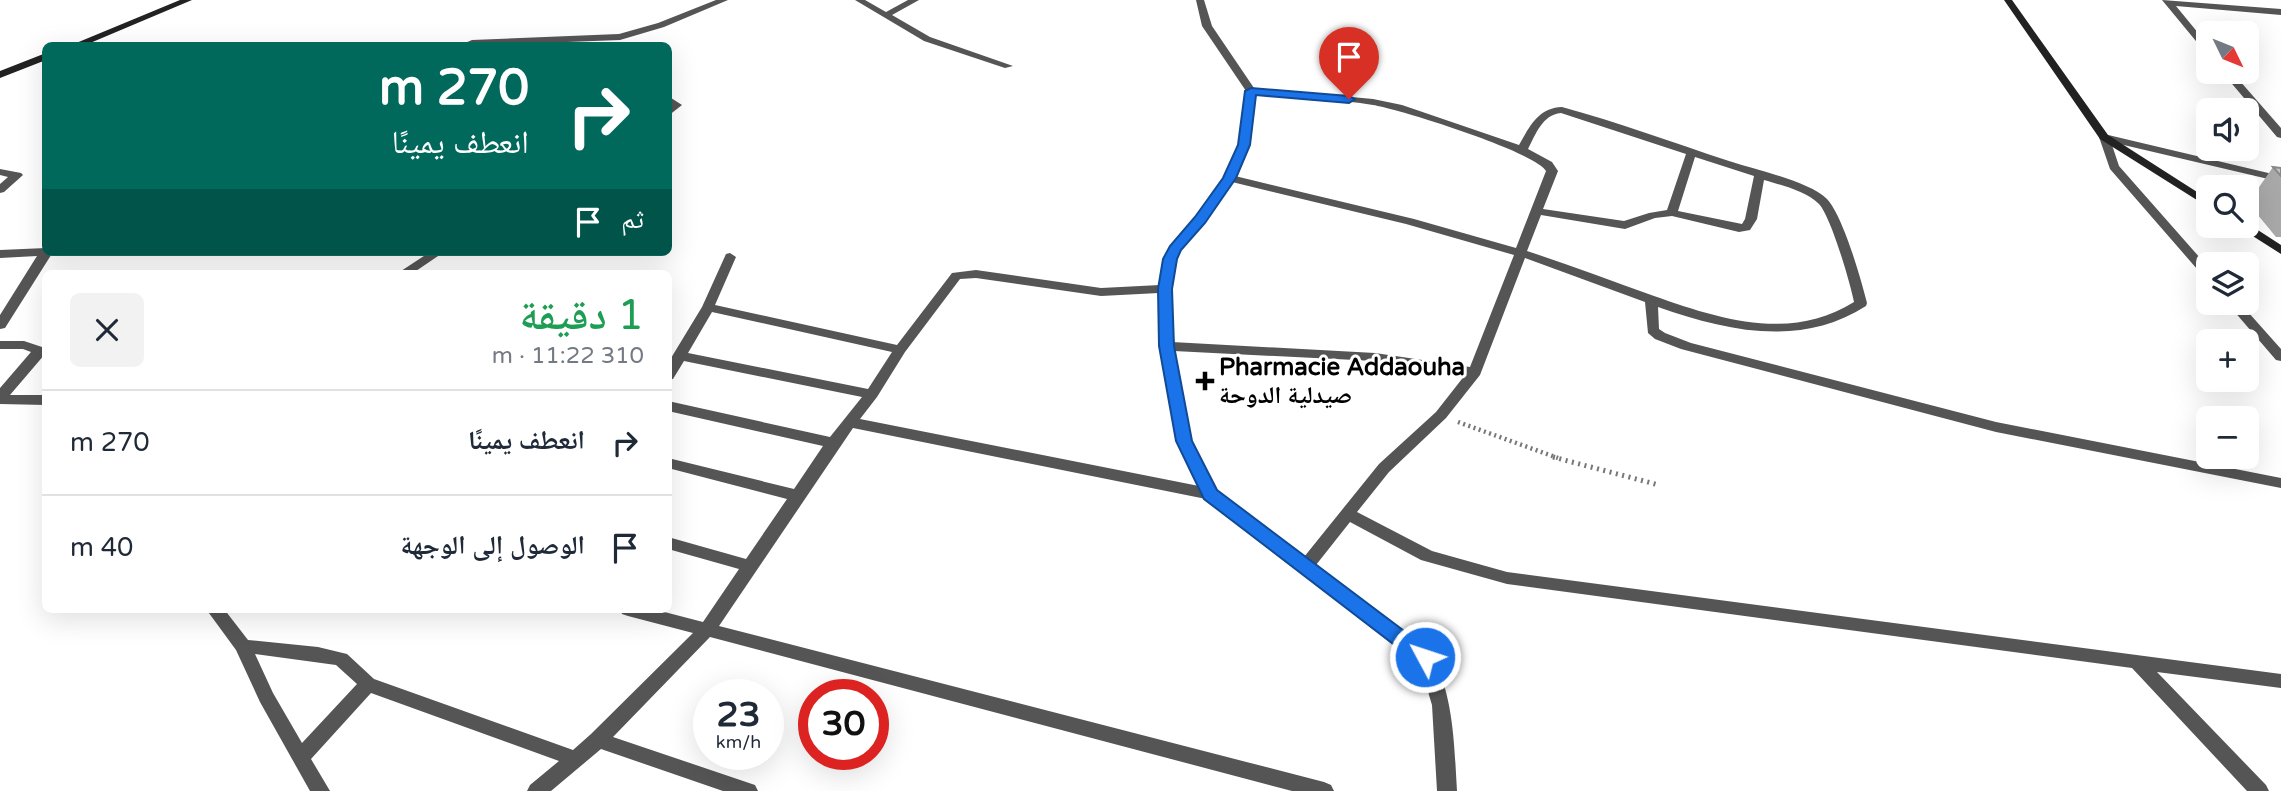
<!DOCTYPE html>
<html lang="ar">
<head>
<meta charset="utf-8">
<style>
  body { margin:0; font-family:"Varela Round","Noto Naskh Arabic",sans-serif; background:#f2f2f3; color:#1f2937; direction:rtl; height:100vh; display:flex; flex-direction:column; font-size:26px; white-space:nowrap }
  * { box-sizing:border-box; margin:0 }
  p { font-size:23px; color:#747a83 }
  .icon { flex:none; width:38px; height:38px; fill:none; stroke:currentColor; stroke-width:2; stroke-linecap:round; stroke-linejoin:round }
  .map { position:relative; flex:1; overflow:hidden; direction:ltr }
  .side { position:absolute; left:42px; top:270px; width:630px; height:343px; display:flex; flex-direction:column; background:#fff; border-radius:10px; box-shadow:0 7px 28px #0002; direction:rtl }
  .side>* { flex:none }
  .hud { position:absolute; left:42px; top:42px; width:630px; height:214px; border-radius:10px; box-shadow:0 7px 28px #0002; direction:rtl; background:#00695c; color:#fff; overflow:hidden }
  .needle { width:46px; rotate:133deg }
  .controls { position:absolute; left:2196px; top:21px; display:grid; gap:14px }
  .controls a { display:grid; place-items:center; width:63px; height:63px; border-radius:10px; background:#fff; box-shadow:0 7px 28px #0002; font-size:35px }
  .speed { position:absolute; left:693px; top:679px; display:flex; gap:14px; font-size:35px; font-weight:700; text-align:center }
  .speed>* { display:grid; place-content:center; width:91px; height:91px; border-radius:50%; background:#fff; box-shadow:0 7px 28px #0002; line-height:1 }
  .speed small { font-size:18px; font-weight:400 }
  .speed .limit { border:10px solid #d22; background:#fff; color:#111 }
  .pin { position:absolute; display:grid; place-items:center; width:60px; height:60px; color:#fff; margin:-72px -30px; border-radius:50% 50% 50% 0; rotate:-45deg; box-shadow:0 0 7px #0007 }
  .pin .icon { rotate:45deg }
  .me { position:absolute; width:77px; margin:-38px; rotate:310deg; stroke-linejoin:round; filter:drop-shadow(0 0 5px #0008) }
  .turn { display:flex; align-items:center; gap:24px; height:147px; padding:0 28px; font-size:32px }
  .turn .icon { width:91px; height:91px; stroke-width:2.5 }
  .turn b { display:block; font-size:49px; line-height:60px }
  .then { display:flex; align-items:center; height:66px; padding:0 28px; background:#0003; gap:14px; font-size:26px }
  .round { display:grid; place-items:center; flex:none; width:74px; height:74px; border-radius:10px; background:#f2f2f3 }
  .summary { display:flex; align-items:center; justify-content:space-between; height:119px; padding:0 28px }
  h1 { font-size:42px; font-weight:600; line-height:52px; color:#1e9e55 }
  ul { padding:0; list-style:none }
  li { display:flex; align-items:center; gap:21px; height:105px; padding:0 28px; border-top:2px solid #e0e1e3 }
  li div { flex:1 }
  li b { display:block; font-size:26px }
  li em { font-style:normal }
  .map>svg:first-child { display:block }
  .lines { fill:none; stroke-linecap:round; stroke-linejoin:round }
  .path-far1 { stroke:#777; stroke-width:4.5; stroke-dasharray:2 3.5; stroke-linecap:butt }
  .path { stroke:#777; stroke-width:5; stroke-dasharray:2 4.5; stroke-linecap:butt }
  .street { fill:#555; fill-rule:evenodd }
  .secondary { fill:#222; fill-rule:evenodd }
  .wall { fill:#a9a9a9 }
  .building { fill:#c4c4c4; stroke:#898989; stroke-width:2 }
  .route { fill:#1a73e8; stroke:#114b97; stroke-width:2 }
  .poi-dot { fill:#000; stroke:#fff; stroke-width:2.5 }
  .labels { text-anchor:middle; dominant-baseline:central; stroke-width:6; stroke-linejoin:round; paint-order:stroke }
  .poi-label { font-size:24px; font-weight:bold; fill:#000; stroke:#fff; text-anchor:start }
</style>
</head>
<body>
<div class="map">
<svg width="2281" height="791" viewBox="0 0 2281 791">
  <rect width="100%" height="100%" fill="#fff"/>
  <g class="lines">
    <path class="path-far1" d="M 1458,422 L 1558,458"/>
    <path class="path" d="M 1553,457 L 1659,485"/>
    <path class="street" d="M 716,0 L 728,0 L 664,27 L 620,40 L 458,46 L 472,40 L 619,34 L 658,23 Z
      M 855,0 L 865,0 L 886,12 L 908,0 L 919,0 L 892,15 L 930,37 L 1013,66 L 1005,68 L 924,41 Z
      M 1196,0 L 1204,0 L 1212,26 L 1254,88 L 1373,99 L 1402,105 L 1519,145 C 1530,126 1538,108 1562,107 C 1618,122 1674,143 1729,161 C 1753,169 1809,181 1827,199 C 1843,216 1861,279 1867,303 L 1866,306 C 1800,348 1727,331 1658,307 L 1659,329 L 1665,333 L 1691,343 L 1996,422 L 2281,478 L 2281,488 L 1996,432 L 1681,349 L 1655,339 L 1648,333 L 1645,302 L 1525,258 L 1480,375 L 1446,418 L 1389,472 L 1357,512 L 1432,551 L 1507,572 L 2281,674 L 2281,688 L 2157,672 L 2266,785 L 2269,791 L 2247,791 L 2132,668 L 1507,584 L 1421,560 L 1350,522 L 1316,565 L 1431,652 C 1454,697 1454,742 1457,791 L 1437,791 L 1432,705 L 1419,662 L 1206,499 L 853,428 L 719,626 L 1324,782 L 1331,785 L 1334,791 L 1292,791 L 710,637 L 613,737 L 755,785 L 758,791 L 723,791 L 601,749 L 551,791 L 527,791 L 530,785 L 559,761 L 371,693 L 311,759 L 330,791 L 310,791 L 260,702 L 236,650 L 206,609 L 224,609 L 248,640 L 318,647 L 347,654 L 374,679 L 573,750 L 591,734 L 693,633 L 628,616 L 622,614 L 620,609 L 653,609 L 703,622 L 739,569 L 668,549 L 668,537 L 746,559 L 787,499 L 668,468 L 668,458 L 794,489 L 823,446 L 668,411 L 668,401 L 830,437 L 862,397 L 684,361 L 673,379 L 668,380 L 668,363 L 702,307 L 726,254 L 730,253 L 736,257 L 715,305 L 897,345 L 952,273 L 976,270 L 1101,288 L 1160,285 L 1161,270 L 1168,249 L 1196,218 L 1223,178 L 1239,145 L 1246,91 L 1202,26 ZM 1256,94 C 1295,98 1334,99 1373,105 C 1399,109 1536,152 1546,171 L 1516,248 L 1414,219 L 1235,176 L 1249,145 ZM 1561,113 L 1686,154 L 1667,210 L 1649,213 L 1624,221 L 1543,209 L 1558,171 L 1552,162 L 1528,149 C 1536,134 1542,115 1561,113 ZM 1695,157 L 1754,176 L 1745,219 L 1742,224 L 1678,211 ZM 1764,180 C 1781,185 1806,191 1819,204 C 1831,217 1850,282 1854,302 C 1791,342 1719,319 1654,296 C 1612,281 1570,265 1527,251 L 1541,215 L 1625,229 L 1655,218 L 1672,216 L 1739,232 L 1750,230 L 1757,219 ZM 1232,182 L 1406,224 L 1514,255 L 1470,367 L 1375,353 L 1172,342 L 1170,311 L 1173,270 L 1180,250 L 1204,222 ZM 976,278 L 1101,296 L 1159,293 L 1159,346 L 1177,441 L 1199,486 L 860,419 L 877,397 L 905,352 L 960,279 ZM 712,312 L 892,352 L 868,389 L 688,353 ZM 1174,351 L 1375,361 L 1465,375 L 1436,412 L 1379,464 L 1304,557 L 1216,491 L 1191,441 ZM 255,654 L 336,665 L 357,684 L 302,743 L 273,693 Z
      M 2162,0 L 2281,9 L 2281,15 L 2176,6 L 2208,45 L 2208,53 L 2205,52 Z
      M 2222,72 L 2232,72 L 2281,128 L 2281,138 L 2277,137 Z
      M 668,96 L 682,105 L 668,116 L 671,105 Z
      M 2104,134 L 2281,176 L 2281,182 L 2111,142 L 2119,166 L 2208,267 L 2208,278 L 2204,277 L 2110,169 L 2099,137 Z
      M 0,169 L 21,173 L 23,175 L 4,192 L 0,193 L 0,184 L 8,177 L 0,175 Z
      M 46,248 L 46,252 L 53,252 L 5,328 L 0,329 L 0,315 L 37,256 L 0,258 L 0,250 Z
      M 430,252 L 444,252 L 413,273 L 398,273 Z
      M 2227,303 L 2240,303 L 2281,349 L 2281,361 L 2276,360 Z
      M 0,341 L 24,341 L 45,348 L 45,354 L 10,395 L 46,395 L 46,405 L 0,404 L 0,388 L 31,352 L 23,349 L 0,349 Z"/>
    <path class="secondary" d="M 180,0 L 192,0 L 83,46 L 69,46 Z
      M 2004,0 L 2012,0 L 2108,135 L 2208,199 L 2208,207 L 2100,139 Z
      M 46,53 L 46,60 L 0,78 L 0,71 Z
      M 2247,223 L 2281,245 L 2281,254 L 2237,226 L 2247,226 Z"/>
  </g>
  <path class="wall" d="M 2273,167 L 2281,168 L 2281,237 L 2276,237 L 2248,203 Z"/>
  <path class="building" d="M 2273,167 L 2281,168 L 2281,176 Z"/>
  <path class="route" d="M 1251,88 L 1349,96 L 1355,99 L 1349,103 L 1256,95 L 1250,145 L 1236,178 L 1205,223 L 1181,250 L 1177,259 L 1172,289 L 1174,346 L 1192,441 L 1217,490 L 1432,652 L 1435,657 L 1432,663 L 1425,665 L 1418,663 L 1204,499 L 1176,441 L 1159,346 L 1158,289 L 1163,259 L 1170,246 L 1195,217 L 1223,178 L 1238,145 L 1245,91 Z"/>
  <path class="poi-dot" d="M1201.5 370.5h7v7h7v7h-7v7h-7v-7h-7v-7h7z"/>
  <g class="labels">
    <g class="poi-label">
      <text x="1219" y="367">Pharmacie Addaouha<tspan x="1219" dy="28">صيدلية الدوحة</tspan></text>
    </g>
  </g>
</svg>
<div class="controls">
<a><svg class="needle" viewBox="-14 -14 28 28"><path d="M0-13l5 13h-10z" fill="#e53935"/><path d="M0 13l5-13h-10z" fill="#747a83"/></svg></a>
<a><svg class="icon" aria-label="sound" viewBox="0 0 24 24"><path d="M4 9h4l5-4v14l-5-4H4zM17 9q2 3 0 6"/></svg></a>
<a><svg class="icon" aria-label="search" viewBox="0 0 24 24"><circle cx="10" cy="10" r="6"/><path d="M15 15l6 6"/></svg></a>
<a><svg class="icon" aria-label="layers" viewBox="0 0 24 24"><path d="M12 4l9 5-9 5-9-5zM3 14l9 5 9-5"/></svg></a>
<a>+</a>
<a>−</a>
</div>
<div class="speed"><div>23<small>km/h</small></div><div class="limit">30</div></div>
<div class="pin" style="left:1349px;top:99px;background:#d93025"><svg class="icon" aria-label="arrive" viewBox="0 0 24 24"><path d="M6 21V4h12l-3 4 3 4H6"/></svg></div>
<svg class="me" style="left:1425px;top:657px" viewBox="-20 -20 40 40"><circle r="17" fill="#1a73e8" stroke="#fff" stroke-width="3"/><path d="M0-11L8 9 0 5-8 9z" fill="#fff"/></svg>
<div class="hud">
<div class="turn"><svg class="icon" aria-label="right" viewBox="0 0 24 24"><path d="M7 20v-9h11M14 6l5 5-5 5"/></svg><div><b>270 m</b>انعطف يمينًا</div></div>
<div class="then">ثم<svg class="icon" aria-label="arrive" viewBox="0 0 24 24"><path d="M6 21V4h12l-3 4 3 4H6"/></svg></div>
</div>
<section class="side">
<div class="summary"><div><h1>1 دقيقة</h1><p>310 m · 11:22</p></div><a class="round"><svg class="icon" aria-label="close" viewBox="0 0 24 24"><path d="M6 6l12 12M18 6L6 18"/></svg></a></div>
<ul>
<li><svg class="icon" aria-label="right" viewBox="0 0 24 24"><path d="M7 20v-9h11M14 6l5 5-5 5"/></svg><div><b>انعطف يمينًا</b></div><em>270 m</em></li>
<li><svg class="icon" aria-label="arrive" viewBox="0 0 24 24"><path d="M6 21V4h12l-3 4 3 4H6"/></svg><div><b>الوصول إلى الوجهة</b></div><em>40 m</em></li>
</ul>
</section>
</div>
</body>
</html>
